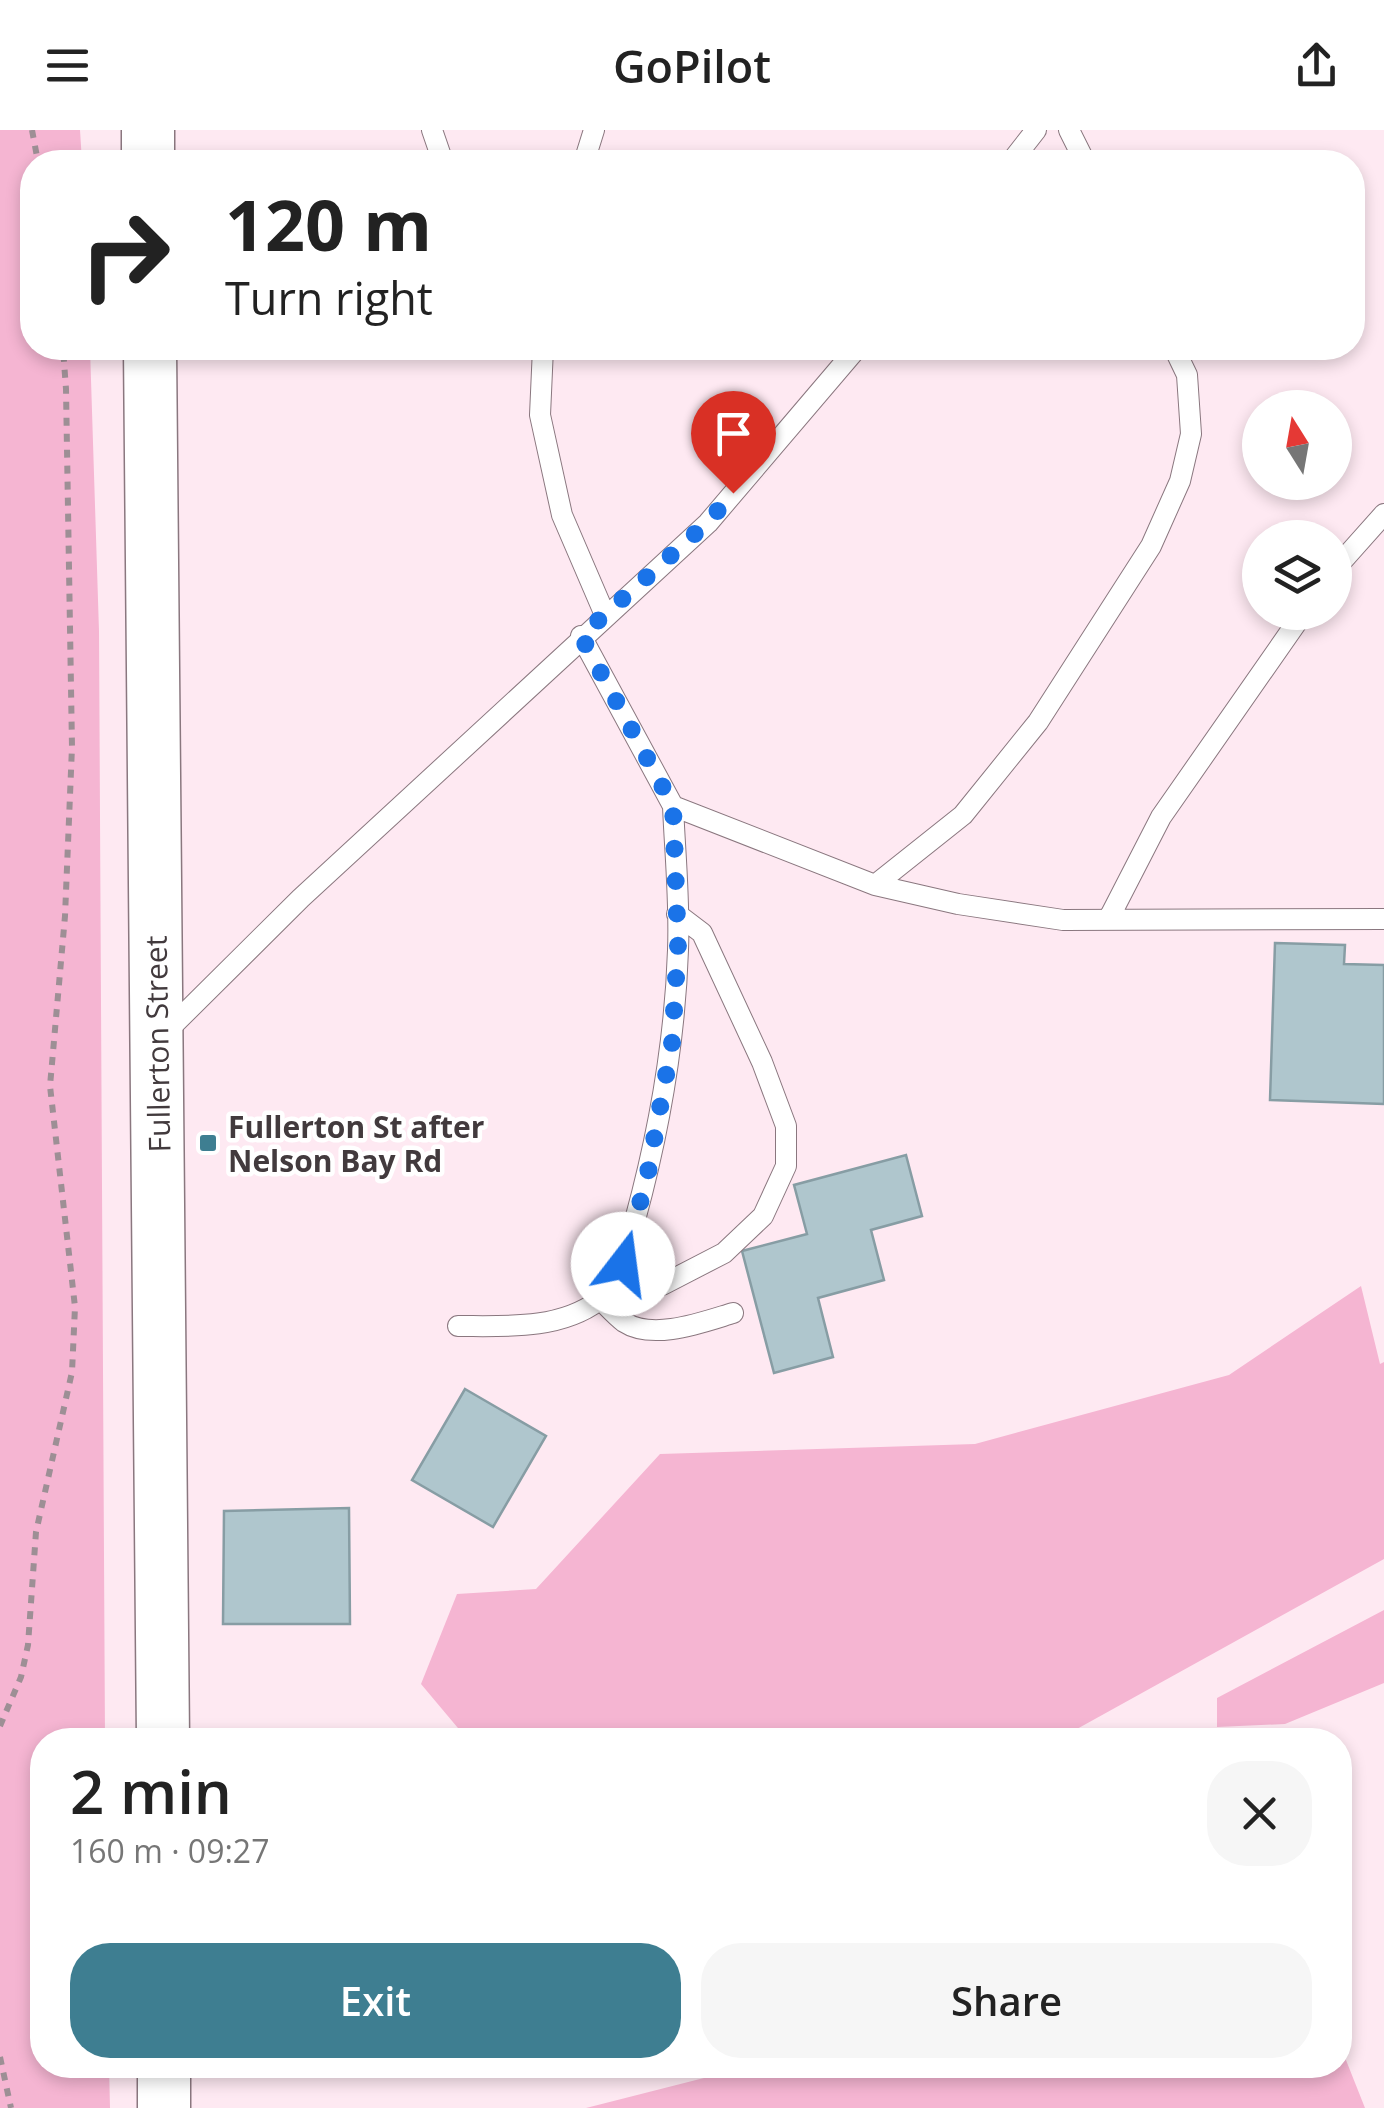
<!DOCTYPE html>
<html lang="en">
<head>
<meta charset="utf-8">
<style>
  body { margin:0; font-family:"Open Sans",sans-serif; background:#f6f6f6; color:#222; height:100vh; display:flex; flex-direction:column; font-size:38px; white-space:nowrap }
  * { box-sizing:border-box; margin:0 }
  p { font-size:32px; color:#767676 }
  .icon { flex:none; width:55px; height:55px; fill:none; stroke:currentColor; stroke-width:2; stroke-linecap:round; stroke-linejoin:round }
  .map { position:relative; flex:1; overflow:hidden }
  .drawer { position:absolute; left:30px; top:1598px; width:1322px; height:350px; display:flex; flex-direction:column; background:#fff; border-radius:40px; box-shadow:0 5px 15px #0003 }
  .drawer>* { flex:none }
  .top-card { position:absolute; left:20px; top:20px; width:1345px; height:210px; border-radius:40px; box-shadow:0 5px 15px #0003; background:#fff; color:#222; overflow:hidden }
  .needle { width:65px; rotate:349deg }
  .buttons { position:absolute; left:1242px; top:260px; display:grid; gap:20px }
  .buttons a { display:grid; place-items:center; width:110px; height:110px; border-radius:50%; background:#fff; box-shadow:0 5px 15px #0003; font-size:50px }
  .pin { position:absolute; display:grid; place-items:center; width:85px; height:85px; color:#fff; margin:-102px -42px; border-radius:50% 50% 50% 0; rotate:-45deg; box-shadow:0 0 10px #0007 }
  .pin .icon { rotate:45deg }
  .me { position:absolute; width:110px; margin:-55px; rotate:15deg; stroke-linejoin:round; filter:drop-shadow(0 0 8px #0008) }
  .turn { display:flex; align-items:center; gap:35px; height:210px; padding:0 40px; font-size:45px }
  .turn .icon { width:130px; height:130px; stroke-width:2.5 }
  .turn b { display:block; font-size:70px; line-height:85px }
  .round { display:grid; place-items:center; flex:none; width:105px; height:105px; border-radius:40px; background:#f6f6f6 }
  .overview { display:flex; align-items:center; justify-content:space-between; height:170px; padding:0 40px }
  h1 { font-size:60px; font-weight:600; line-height:75px }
  .primary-button { display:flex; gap:20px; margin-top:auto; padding:20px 40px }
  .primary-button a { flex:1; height:115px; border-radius:40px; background:#3e7e91; color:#fff; font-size:40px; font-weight:600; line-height:115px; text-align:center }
  .primary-button a+a { background:#f6f6f6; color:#222 }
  header { display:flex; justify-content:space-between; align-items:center; height:130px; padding:0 40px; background:#fff; font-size:45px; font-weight:600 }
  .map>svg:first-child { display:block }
  .green { fill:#f5b5d2 }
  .building { fill:#afc6cd; stroke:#879da4; stroke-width:2.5 }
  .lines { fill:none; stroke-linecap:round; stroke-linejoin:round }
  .service-casing { stroke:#8a777f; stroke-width:22 }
  .secondary-casing { stroke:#8a777f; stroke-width:55 }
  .path { stroke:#9d8f95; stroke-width:6; stroke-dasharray:8 8; stroke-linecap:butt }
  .service { stroke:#fff; stroke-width:20 }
  .secondary { stroke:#fff; stroke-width:52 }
  .route { stroke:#1a73e8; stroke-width:18; stroke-dasharray:0 32.4 }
  .poi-dot { fill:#3e7e91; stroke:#fff; stroke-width:4 }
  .labels { text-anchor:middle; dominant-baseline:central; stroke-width:9; stroke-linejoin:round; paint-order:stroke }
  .street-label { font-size:30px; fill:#423a3d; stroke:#fff }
  .poi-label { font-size:30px; font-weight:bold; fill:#423a3d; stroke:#fff; text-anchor:start }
</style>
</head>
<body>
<header><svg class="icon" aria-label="menu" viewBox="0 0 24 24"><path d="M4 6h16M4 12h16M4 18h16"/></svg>GoPilot<svg class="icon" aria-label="share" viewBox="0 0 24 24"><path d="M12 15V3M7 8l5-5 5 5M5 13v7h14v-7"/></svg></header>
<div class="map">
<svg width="1384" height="1978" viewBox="0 0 1384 1978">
  <rect width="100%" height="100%" fill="#fee9f2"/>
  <path class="green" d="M 0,0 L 80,0 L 82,32 L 32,32 L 32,218 L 90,218 L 99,501 L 105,1610 L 42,1610 L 42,1935 L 109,1935 L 110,1978 L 0,1978 Z
    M 1361,1156 L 1380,1234 L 1384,1232 L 1384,1429 L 1057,1610 L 468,1610 L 421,1554 L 457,1464 L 536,1459 L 660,1324 L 975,1314 L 1229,1245 Z
    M 1384,1480 L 1384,1553 L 1285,1594 L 1217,1597 L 1217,1568 Z
    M 1340,1915 L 1365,1978 L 586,1978 L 755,1935 L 1340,1935 Z"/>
  <path class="building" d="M 1352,141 L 1361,183 L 1352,185 Z
    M 1275,813 L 1345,815 L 1344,834 L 1384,835 L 1384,974 L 1270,970 Z
    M 906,1025 L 922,1086 L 871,1100 L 884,1150 L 818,1168 L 833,1227 L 774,1243 L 742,1121 L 807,1104 L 794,1055 Z
    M 465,1259 L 546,1306 L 493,1397 L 412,1350 Z
    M 349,1378 L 350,1494 L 223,1494 L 224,1381 Z"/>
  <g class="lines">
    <defs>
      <path id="service" d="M 432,0 L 443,32
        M 1069,0 L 1085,32
        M 584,32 L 594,0
        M 1011,32 L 1036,0
        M 543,218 L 540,285 L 562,385 L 605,485
        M 1335,439 L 1384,384
        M 581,506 L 673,676 L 875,755 L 958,774 L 1063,790 L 1384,789
        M 875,755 L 963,685 L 1038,592 L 1151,416 L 1180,351 L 1191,304 L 1187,245 L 1174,218
        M 1108,790 L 1161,687 L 1304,482
        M 163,905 L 301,768 L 708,393 L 857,218
        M 613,1150 L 662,1155 L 724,1123 L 763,1086 L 786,1036 L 786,996 L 762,932 L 702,803 L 677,784
        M 601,1170 C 608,1177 616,1186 624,1192 C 653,1211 703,1192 733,1183
        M 458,1196 C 504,1196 559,1200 598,1171 C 621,1154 628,1116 635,1090 C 659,1002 675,911 678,820 C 680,772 675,724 673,676"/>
      <path id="secondary" d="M 148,0 L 148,32
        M 150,218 L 163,1610
        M 164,1935 L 164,1978"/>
    </defs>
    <use href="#service" class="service-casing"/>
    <use href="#secondary" class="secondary-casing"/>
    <path class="path" d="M 32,0 L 38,32
      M 0,1596 L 21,1547 L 28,1515 L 36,1402 L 72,1242 L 75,1177 L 50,956 L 65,786 L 72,617 L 66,259 L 63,218
      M 0,1927 L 11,1978"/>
    <use href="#service" class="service"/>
    <use href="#secondary" class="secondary"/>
  </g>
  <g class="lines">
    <path class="route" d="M 623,1134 L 647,1048 L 672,913 L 678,817 L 673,676 L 581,506 L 708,392 L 733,363"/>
  </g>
  <rect class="poi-dot" x="198" y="1003" width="20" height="20" rx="5"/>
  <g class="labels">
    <g class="street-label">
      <text transform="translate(157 914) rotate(-91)">Fullerton Street</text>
    </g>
    <g class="poi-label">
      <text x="228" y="996">Fullerton St after<tspan x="228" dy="34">Nelson Bay Rd</tspan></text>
    </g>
  </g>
</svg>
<div class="buttons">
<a><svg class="needle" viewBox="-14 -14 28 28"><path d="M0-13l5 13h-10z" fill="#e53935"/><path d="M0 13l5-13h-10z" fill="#767676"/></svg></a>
<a><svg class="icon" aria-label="layers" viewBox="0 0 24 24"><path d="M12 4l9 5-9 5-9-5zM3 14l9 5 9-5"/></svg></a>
</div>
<div class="pin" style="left:733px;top:363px;background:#d93025"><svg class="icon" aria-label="arrive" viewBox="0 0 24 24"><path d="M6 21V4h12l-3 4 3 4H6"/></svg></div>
<svg class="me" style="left:623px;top:1134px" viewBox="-20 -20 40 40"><circle r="19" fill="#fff"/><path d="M0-13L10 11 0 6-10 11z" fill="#1a73e8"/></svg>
<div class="top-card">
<div class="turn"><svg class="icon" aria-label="right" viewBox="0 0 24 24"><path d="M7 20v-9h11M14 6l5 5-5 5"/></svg><div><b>120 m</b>Turn right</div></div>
</div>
<section class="drawer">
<div class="overview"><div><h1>2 min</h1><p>160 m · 09:27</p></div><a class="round"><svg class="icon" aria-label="close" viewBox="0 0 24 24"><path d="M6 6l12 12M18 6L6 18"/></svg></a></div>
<div class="primary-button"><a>Exit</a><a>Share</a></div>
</section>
</div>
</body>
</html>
